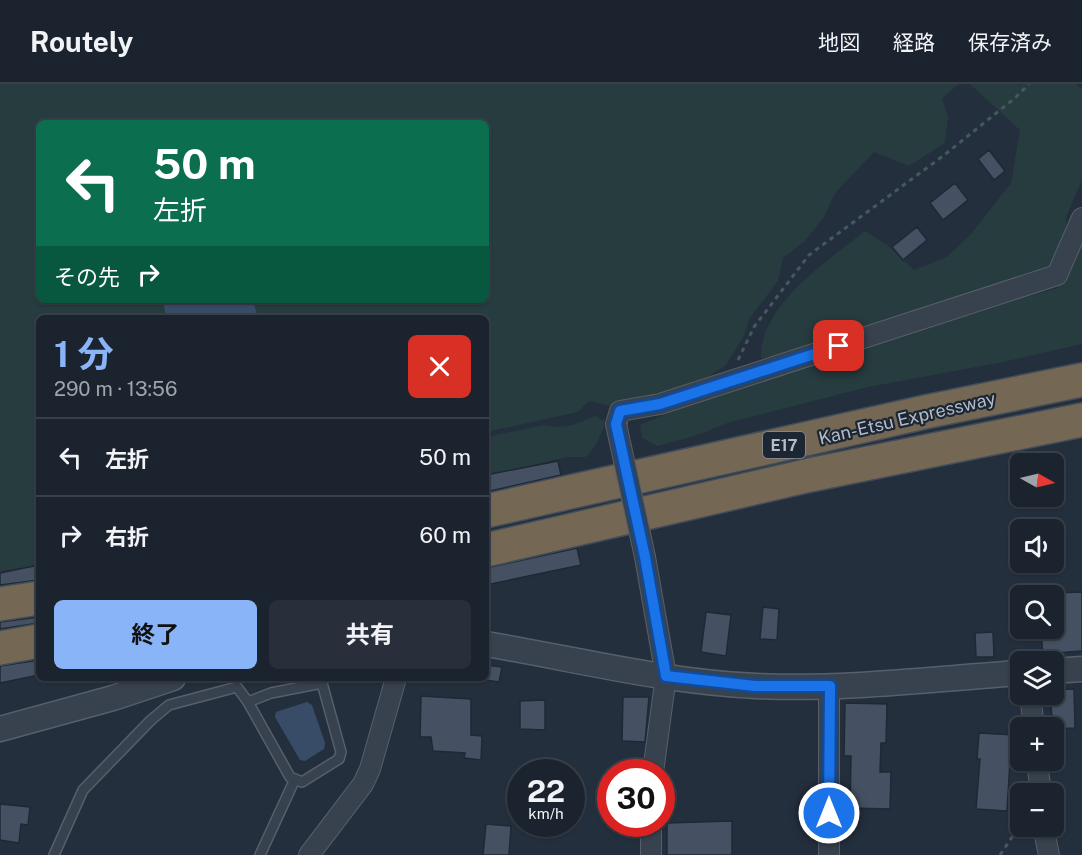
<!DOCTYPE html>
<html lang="ja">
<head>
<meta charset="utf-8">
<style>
  body { margin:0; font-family:"Public Sans","Noto Sans JP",sans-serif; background:#282f3a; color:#f1f3f6; height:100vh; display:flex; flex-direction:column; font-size:22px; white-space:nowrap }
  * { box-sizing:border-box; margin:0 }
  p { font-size:20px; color:#a0a4aa }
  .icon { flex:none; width:33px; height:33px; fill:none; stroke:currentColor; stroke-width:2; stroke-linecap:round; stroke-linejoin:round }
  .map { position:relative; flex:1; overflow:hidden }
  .details { position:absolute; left:36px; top:231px; width:453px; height:366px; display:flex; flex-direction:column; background:#1b232e; border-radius:9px; box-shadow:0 2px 4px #0004,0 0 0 2px #39404a }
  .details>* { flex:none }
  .guide { position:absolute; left:36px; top:36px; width:453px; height:183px; border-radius:9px; box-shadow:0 2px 4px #0004,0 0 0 2px #39404a; background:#0b6e4f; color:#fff; overflow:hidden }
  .needle { width:39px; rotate:98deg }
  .controls { position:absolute; left:1010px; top:369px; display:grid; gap:12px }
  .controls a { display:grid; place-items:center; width:54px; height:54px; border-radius:9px; background:#1b232e; box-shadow:0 2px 4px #0004,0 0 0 2px #39404a; font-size:30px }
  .speed { position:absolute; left:507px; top:675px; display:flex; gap:12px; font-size:30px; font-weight:700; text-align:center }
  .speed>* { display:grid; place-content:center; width:78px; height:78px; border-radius:50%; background:#1b232e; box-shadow:0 2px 4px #0004,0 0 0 2px #39404a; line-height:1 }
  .speed small { font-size:15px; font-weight:400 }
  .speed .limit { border:9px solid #d22; background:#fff; color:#111 }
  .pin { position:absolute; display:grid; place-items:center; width:51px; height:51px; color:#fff; margin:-26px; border-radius:12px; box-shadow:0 3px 9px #0006 }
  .me { position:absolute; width:66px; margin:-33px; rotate:0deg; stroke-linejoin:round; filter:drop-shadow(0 0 4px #0008) }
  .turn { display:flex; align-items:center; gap:21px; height:126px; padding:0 18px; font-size:27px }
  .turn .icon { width:78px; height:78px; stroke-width:2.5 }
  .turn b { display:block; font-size:42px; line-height:51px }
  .then { display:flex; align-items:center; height:57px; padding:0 18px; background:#0003; gap:12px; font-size:22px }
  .round { display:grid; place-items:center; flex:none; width:63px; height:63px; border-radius:9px; background:#282f3a }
  .summary { display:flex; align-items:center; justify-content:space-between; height:102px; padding:0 18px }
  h1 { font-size:36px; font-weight:700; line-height:45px; color:#8ab4f8 }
  .cta { display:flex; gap:12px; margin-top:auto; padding:12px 18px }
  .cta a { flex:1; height:69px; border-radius:9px; background:#8ab4f8; color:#111; font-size:24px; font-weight:700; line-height:69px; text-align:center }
  .cta a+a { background:#282f3a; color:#f1f3f6 }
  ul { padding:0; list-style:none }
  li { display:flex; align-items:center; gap:18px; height:78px; padding:0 18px; border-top:2px solid #39404a }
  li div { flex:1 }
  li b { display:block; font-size:22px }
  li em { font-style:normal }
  header { display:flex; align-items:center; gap:36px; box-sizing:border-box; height:84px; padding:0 30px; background:#1b232e; border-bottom:2px solid #39404a }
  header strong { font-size:28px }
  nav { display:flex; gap:33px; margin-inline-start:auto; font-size:21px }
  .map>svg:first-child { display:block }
  .green { fill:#263c3f; fill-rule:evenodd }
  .water { fill:#394c67 }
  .building { fill:#455162; stroke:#1f2835; stroke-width:1.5 }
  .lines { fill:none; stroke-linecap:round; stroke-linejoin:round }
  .service-casing { stroke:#565f6c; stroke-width:12 }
  .minor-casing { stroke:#565f6c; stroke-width:22 }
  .tertiary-casing { stroke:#565f6c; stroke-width:27 }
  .motorway-casing { stroke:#434c59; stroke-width:36 }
  .path { stroke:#44595c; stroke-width:3; stroke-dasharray:4.5 4.5; stroke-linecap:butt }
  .service { stroke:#38414e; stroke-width:9 }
  .minor { stroke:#38414e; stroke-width:20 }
  .tertiary { stroke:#38414e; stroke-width:24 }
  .motorway { stroke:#746855; stroke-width:33 }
  .minor-bridge-casing { stroke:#565f6c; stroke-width:22; stroke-linecap:butt }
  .minor-bridge { stroke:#38414e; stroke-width:20 }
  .route-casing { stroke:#114b97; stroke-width:15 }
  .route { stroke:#1a73e8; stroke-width:10 }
  .labels { text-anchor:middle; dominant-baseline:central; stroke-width:4.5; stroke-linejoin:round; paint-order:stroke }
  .shield { fill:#1d2633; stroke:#878f9c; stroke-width:1.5 }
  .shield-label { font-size:16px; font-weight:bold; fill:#b4bcc9 }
  .street-label { font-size:18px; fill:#b4bcc9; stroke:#1d2633 }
</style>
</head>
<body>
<header>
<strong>Routely</strong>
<nav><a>地図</a><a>経路</a><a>保存済み</a></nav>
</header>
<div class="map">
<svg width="1082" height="771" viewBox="0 0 1082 771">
  <rect width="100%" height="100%" fill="#242f3e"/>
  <path class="green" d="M 0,0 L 959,0 L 942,14 L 948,33 L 945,59 L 909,82 L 874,68 L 835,109 L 824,133 L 805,157 L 783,174 L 778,197 L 749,235 L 744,252 L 726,281 L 699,299 L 614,323 L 589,317 L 578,328 L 486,348 L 486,234 L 39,234 L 39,482 L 0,487 ZM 39,39 L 486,39 L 486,216 L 39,216 Z
    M 970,0 L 1076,0 L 1082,5 L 1082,96 L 1066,133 L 1067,153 L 1050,181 L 1024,197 L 799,269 L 761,274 C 760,220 827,178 865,147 L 890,163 L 914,186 L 947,173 L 971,150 L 1011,99 L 1020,46 Z
    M 1082,152 L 1082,260 L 1003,278 L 868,303 L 730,338 L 695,352 L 657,362 L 642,354 L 640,341 L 723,306 L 776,293 L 864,257 L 1058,204 L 1075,157 Z
    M 595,332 L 605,337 C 604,346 593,368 586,373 L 567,373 L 486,393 L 486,353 L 544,341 L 559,343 L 573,341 Z"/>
  <path class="water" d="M 163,216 L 253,216 L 258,234 L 166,234 Z
    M 307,618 L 312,621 L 325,659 L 324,665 L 305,677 L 300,676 L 275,633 L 276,628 Z"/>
  <path class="building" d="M 989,66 L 1005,87 L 994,96 L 978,75 Z
    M 955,99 L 968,116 L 943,136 L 930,119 Z
    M 917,143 L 927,156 L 903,176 L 892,163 Z
    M 558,377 L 561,391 L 486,408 L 486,391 Z
    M 577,464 L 581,481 L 486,501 L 486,484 Z
    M 39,481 L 39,496 L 0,501 L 0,489 Z
    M 1082,508 L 1082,567 L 1043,570 L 1041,549 L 1053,549 L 1053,509 Z
    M 763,523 L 779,525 L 777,556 L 760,555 Z
    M 706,528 L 731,531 L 726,572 L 701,568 Z
    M 39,533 L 39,539 L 0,545 L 0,538 Z
    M 993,548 L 994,573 L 976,573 L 975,549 Z
    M 39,576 L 39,591 L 0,599 L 0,582 Z
    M 486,581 L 502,583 L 499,598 L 486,596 Z
    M 1074,605 L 1075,644 L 1053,645 L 1050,610 L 1053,610 L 1053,606 Z
    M 421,612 L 471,615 L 471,651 L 482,652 L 481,676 L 464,674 L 465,669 L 433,667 L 431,653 L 420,653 Z
    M 623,613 L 649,613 L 645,658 L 622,657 Z
    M 545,616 L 545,646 L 520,645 L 520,617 Z
    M 845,619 L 887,620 L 886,659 L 881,659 L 880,688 L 891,688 L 890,725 L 850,724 L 851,672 L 844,672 Z
    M 979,649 L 1015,651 L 1014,677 L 1010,677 L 1007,727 L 976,725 L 980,675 L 977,675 Z
    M 0,720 L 30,723 L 28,741 L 21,740 L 19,759 L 0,756 Z
    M 732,737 L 732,771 L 667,771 L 667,739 Z
    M 486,740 L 511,742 L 509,771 L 483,771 Z"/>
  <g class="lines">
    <defs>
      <path id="service" d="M 322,599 L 341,668 L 339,675 L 302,698 L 290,693 L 248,618 L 271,609 Z
        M 54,771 L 83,706 L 151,636 L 169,621 L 237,603 L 248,618
        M 260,771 L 295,695"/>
      <path id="minor" d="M 616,340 L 620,327 L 660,320 L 1057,191 L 1082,134
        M 645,473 L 666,592 L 653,688
        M 1030,610 L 1034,644
        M 1037,676 L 1041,710
        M 651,740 L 651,771
        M 1043,742 L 1049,771
        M 309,771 L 363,700 L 370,685 L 396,594
        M 829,771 L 829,602"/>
      <path id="tertiary" d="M 486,560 C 575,575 665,598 756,602 C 844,606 933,595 1020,589
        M 1053,587 L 1082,585
        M 0,645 L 113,614 L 173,594"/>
      <path id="motorway" d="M 486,427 L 925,328 L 1082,296
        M 486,466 L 810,391 L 1082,336
        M 0,520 L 39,514
        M 0,564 L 39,557"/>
    </defs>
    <use href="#service" class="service-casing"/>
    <use href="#minor" class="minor-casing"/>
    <use href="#tertiary" class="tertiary-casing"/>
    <use href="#motorway" class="motorway-casing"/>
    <path class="path" d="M 738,276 L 754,243 L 809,171 L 943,72 L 1015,14 L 1029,0
      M 1000,771 L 1020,741"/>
    <use href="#service" class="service"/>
    <use href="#minor" class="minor"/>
    <use href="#tertiary" class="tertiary"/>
    <use href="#motorway" class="motorway"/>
    <defs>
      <path id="minor-bridge" d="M 616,340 L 645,473"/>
    </defs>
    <use href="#minor-bridge" class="minor-bridge-casing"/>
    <use href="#minor-bridge" class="minor-bridge"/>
  </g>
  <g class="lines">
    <defs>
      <path id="route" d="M 829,729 L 830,602 L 755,602 L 666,592 L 645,473 L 616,340 L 620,327 L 660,320 L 839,262"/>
    </defs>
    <use href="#route" class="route-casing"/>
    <use href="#route" class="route"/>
  </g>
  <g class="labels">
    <rect class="shield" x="763" y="348" width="42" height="26" rx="4.5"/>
    <g class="shield-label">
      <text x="784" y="361">E17</text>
    </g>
    <g class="street-label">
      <text transform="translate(907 334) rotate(-13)">Kan-Etsu Expressway</text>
    </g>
  </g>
</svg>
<div class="controls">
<a><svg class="needle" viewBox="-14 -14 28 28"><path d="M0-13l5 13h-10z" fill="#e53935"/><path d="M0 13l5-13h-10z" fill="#a0a4aa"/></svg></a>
<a><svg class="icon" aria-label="sound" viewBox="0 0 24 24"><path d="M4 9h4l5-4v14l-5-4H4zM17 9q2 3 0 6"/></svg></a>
<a><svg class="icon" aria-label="search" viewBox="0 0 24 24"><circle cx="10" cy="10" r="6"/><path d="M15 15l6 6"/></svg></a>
<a><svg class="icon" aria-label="layers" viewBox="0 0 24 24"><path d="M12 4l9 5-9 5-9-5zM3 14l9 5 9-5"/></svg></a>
<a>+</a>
<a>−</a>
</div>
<div class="speed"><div>22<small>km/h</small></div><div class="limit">30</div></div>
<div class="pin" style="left:839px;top:262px;background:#d93025"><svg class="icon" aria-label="arrive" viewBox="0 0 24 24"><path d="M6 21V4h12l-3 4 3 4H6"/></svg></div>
<svg class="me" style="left:829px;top:729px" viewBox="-20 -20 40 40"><circle r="17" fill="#1a73e8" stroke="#fff" stroke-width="3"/><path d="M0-11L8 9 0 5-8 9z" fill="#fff"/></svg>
<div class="guide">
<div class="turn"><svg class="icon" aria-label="left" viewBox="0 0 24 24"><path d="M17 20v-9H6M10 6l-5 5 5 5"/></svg><div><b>50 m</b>左折</div></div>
<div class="then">その先<svg class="icon" aria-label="right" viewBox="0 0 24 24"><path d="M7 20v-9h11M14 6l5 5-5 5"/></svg></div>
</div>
<section class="details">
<div class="summary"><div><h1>1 分</h1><p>290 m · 13:56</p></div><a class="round" style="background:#d93025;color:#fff"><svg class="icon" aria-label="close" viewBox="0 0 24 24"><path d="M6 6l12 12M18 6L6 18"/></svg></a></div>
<ul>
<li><svg class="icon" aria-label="left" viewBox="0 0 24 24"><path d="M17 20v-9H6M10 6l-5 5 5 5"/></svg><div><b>左折</b></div><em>50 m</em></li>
<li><svg class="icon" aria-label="right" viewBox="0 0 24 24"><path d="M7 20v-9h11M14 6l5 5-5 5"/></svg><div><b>右折</b></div><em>60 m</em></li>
</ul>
<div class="cta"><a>終了</a><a>共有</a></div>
</section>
</div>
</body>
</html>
